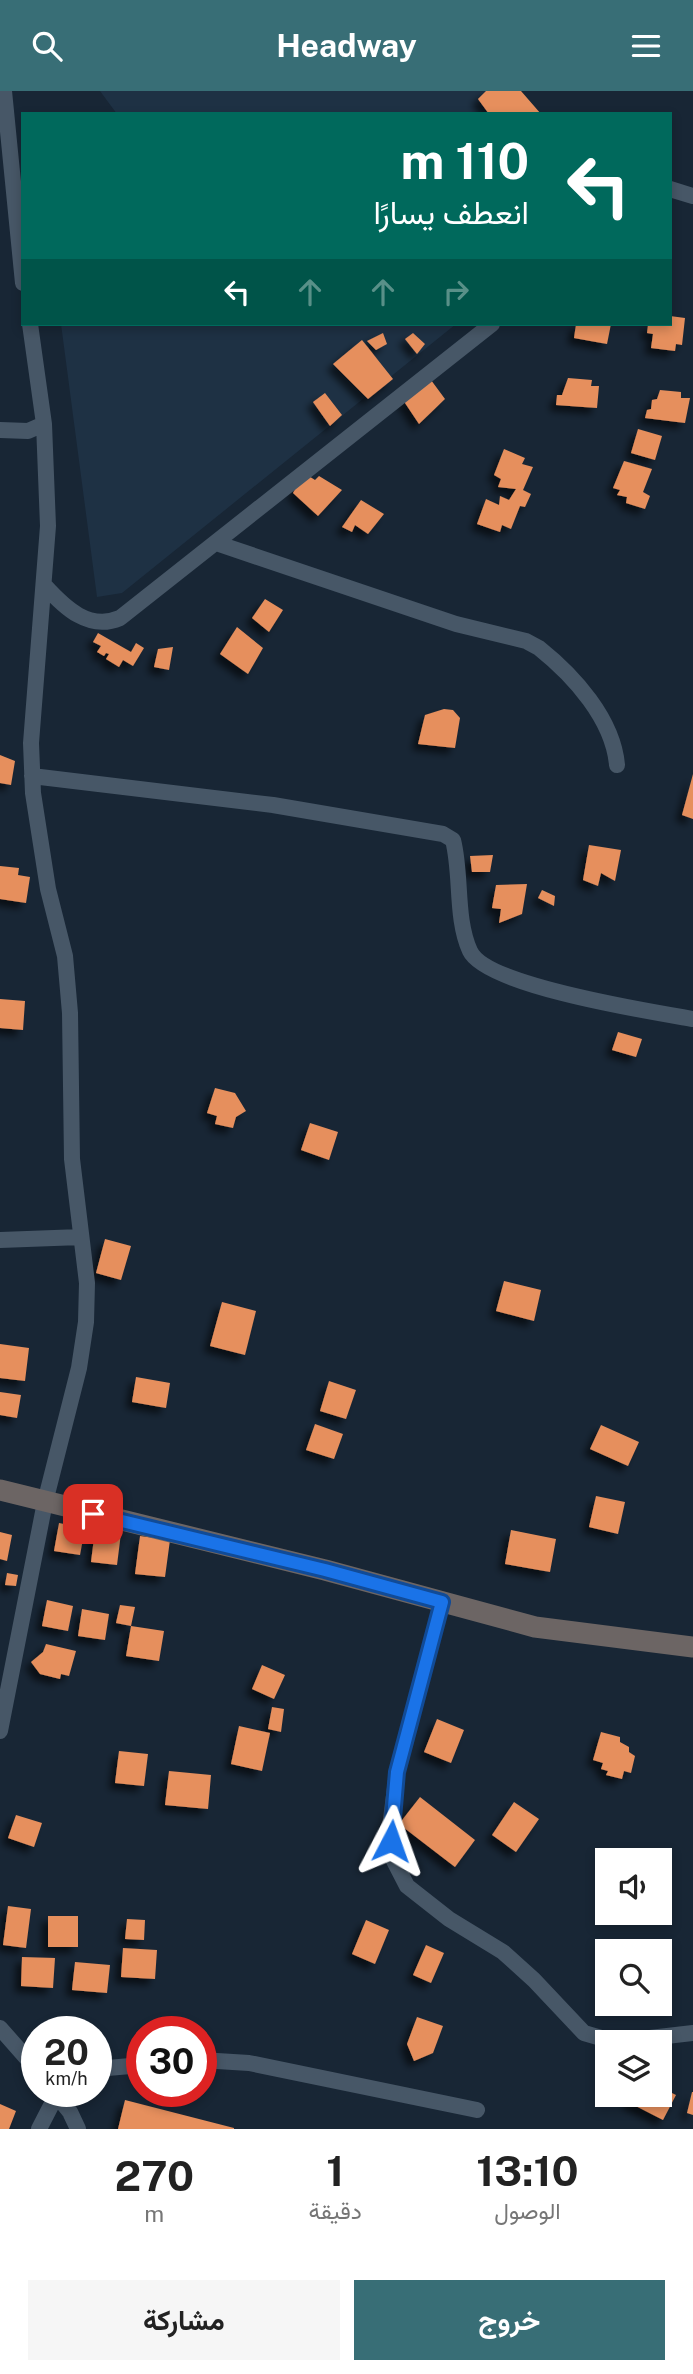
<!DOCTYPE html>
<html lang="ar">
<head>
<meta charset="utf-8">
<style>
  body { margin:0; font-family:"Public Sans",Vazirmatn,sans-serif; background:#f6f6f6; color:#222; direction:rtl; height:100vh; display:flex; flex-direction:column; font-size:26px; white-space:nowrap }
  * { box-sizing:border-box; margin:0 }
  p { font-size:23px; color:#767676 }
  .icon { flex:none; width:38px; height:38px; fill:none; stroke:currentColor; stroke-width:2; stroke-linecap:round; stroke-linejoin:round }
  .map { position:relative; height:2038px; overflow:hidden; direction:ltr }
  .panel { display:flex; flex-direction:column; background:#fff; flex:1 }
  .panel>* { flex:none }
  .top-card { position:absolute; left:21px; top:21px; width:651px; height:214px; border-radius:0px; box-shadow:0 4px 10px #0003; direction:rtl; background:#00695c; color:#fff; overflow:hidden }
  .tools { position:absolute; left:595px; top:1757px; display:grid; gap:14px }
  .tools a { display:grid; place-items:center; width:77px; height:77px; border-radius:0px; background:#fff; box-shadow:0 4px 10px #0003; font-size:35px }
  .speed { position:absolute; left:21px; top:1925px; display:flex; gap:14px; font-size:35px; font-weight:700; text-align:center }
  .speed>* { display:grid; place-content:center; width:91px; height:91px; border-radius:50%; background:#fff; box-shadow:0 4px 10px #0003; line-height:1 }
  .speed small { font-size:18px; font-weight:400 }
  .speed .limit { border:10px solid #d22; background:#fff; color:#111 }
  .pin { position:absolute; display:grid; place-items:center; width:60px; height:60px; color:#fff; margin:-30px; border-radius:14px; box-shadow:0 4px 10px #0006 }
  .me { position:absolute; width:77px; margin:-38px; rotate:4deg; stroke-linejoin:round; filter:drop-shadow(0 0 5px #0008) }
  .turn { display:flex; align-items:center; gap:24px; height:147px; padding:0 28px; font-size:32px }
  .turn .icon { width:91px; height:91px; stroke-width:2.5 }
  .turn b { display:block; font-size:49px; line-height:60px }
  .lanes { display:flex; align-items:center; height:66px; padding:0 28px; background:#0003; justify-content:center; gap:35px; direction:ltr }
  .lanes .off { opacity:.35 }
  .eta { display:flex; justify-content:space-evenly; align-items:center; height:119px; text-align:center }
  .eta b { font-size:42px; font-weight:700; line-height:49px }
  .button { display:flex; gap:14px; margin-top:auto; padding:14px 28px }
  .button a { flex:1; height:80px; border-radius:0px; background:#386e76; color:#fff; font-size:28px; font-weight:700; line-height:80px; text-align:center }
  .button a+a { background:#f6f6f6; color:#222 }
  header { display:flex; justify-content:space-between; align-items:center; height:91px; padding:0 28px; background:#386e76; color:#fff; font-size:32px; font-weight:700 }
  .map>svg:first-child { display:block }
  .built { fill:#1e3144 }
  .building { fill:#e68f5d; filter:url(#shadow) }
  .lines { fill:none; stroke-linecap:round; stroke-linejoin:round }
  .street { stroke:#475767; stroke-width:16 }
  .secondary { stroke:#6c6564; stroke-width:21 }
  .route-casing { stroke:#114b97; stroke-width:18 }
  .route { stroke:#1a73e8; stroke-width:12 }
</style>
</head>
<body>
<header><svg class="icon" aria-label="menu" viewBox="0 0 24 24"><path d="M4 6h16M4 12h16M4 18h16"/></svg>Headway<svg class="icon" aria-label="search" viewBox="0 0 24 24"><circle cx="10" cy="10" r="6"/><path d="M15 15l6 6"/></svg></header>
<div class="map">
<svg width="693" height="2038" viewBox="0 0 693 2038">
  <defs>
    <filter id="shadow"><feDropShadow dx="-6" dy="6" stdDeviation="3.5" flood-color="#0009"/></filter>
  </defs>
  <rect width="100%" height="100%" fill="#182635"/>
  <path class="built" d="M 100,0 L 513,0 L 531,23 L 117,23 Z
    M 61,233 L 456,233 L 122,502 L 97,506 Z"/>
  <path class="building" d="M 486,0 L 521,0 L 541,23 L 489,23 L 478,8 Z
    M 670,225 L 685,227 L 682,254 L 676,253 L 675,260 L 651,257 L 653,243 L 647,242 L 648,233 L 670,233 Z
    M 576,233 L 611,233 L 607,253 L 574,247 Z
    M 383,242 L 387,253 L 376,259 L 367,250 Z
    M 413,242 L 425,253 L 417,263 L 405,248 Z
    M 362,249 L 393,288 L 368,308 L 333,273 Z
    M 568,287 L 592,289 L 591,295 L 599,295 L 597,317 L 556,314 L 557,304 L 562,304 Z
    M 431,289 L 445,308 L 419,333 L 403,309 Z
    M 660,299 L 681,301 L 681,307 L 690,307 L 685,332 L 645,327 L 647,319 L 651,318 L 652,309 L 657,308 Z
    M 325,302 L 342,324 L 330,335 L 313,311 Z
    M 638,338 L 662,345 L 655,369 L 631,362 Z
    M 504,358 L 525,367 L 522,373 L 533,376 L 523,399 L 531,403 L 525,416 L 520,415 L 511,438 L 502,434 L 500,441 L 477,433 L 486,408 L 499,414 L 500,405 L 509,409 L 516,398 L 498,396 L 501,388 L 494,384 Z
    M 624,370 L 652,378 L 643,401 L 650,405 L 645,418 L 626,412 L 627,406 L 617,404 L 620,399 L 613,397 Z
    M 304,382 L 315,389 L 319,385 L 342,399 L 318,425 L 293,402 Z
    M 361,409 L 384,423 L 368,443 L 355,434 L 352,441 L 342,436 Z
    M 265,508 L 283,519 L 269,541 L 252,527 Z
    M 237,536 L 263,557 L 248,583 L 220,563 Z
    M 98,542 L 131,561 L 136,552 L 144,557 L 133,575 L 123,569 L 119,576 L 106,568 L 109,563 L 106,562 L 104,565 L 97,561 L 101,555 L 93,551 Z
    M 173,556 L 169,579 L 154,576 L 158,558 Z
    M 444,618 L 453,619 L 460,627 L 455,657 L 418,653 L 425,624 Z
    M 0,664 L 15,670 L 11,694 L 0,692 Z
    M 693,683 L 693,728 L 682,724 Z
    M 589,754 L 621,759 L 615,790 L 601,782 L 598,795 L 583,789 Z
    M 493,764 L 490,781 L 472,781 L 470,765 Z
    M 0,775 L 19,777 L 18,784 L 30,786 L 26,812 L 0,808 Z
    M 527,793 L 522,823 L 499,832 L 501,818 L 492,817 L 496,794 Z
    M 542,799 L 555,805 L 554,815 L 538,807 Z
    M 0,908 L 25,910 L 23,939 L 0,937 Z
    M 618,941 L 642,948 L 636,966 L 612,959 Z
    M 215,997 L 235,1002 L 246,1020 L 236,1026 L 233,1037 L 215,1033 L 217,1025 L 207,1022 Z
    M 310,1032 L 338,1041 L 329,1069 L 301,1059 Z
    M 105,1148 L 131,1155 L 121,1189 L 96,1182 Z
    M 504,1190 L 541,1199 L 534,1230 L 496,1220 Z
    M 222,1211 L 256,1220 L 245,1264 L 210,1255 Z
    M 0,1253 L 29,1257 L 25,1290 L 0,1287 Z
    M 136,1286 L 170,1292 L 166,1317 L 132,1311 Z
    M 329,1290 L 356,1299 L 346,1328 L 320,1320 Z
    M 0,1301 L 21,1304 L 17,1327 L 0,1324 Z
    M 315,1333 L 343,1343 L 334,1368 L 306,1359 Z
    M 601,1334 L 639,1351 L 628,1375 L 590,1358 Z
    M 596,1405 L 625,1411 L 618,1443 L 589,1436 Z
    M 59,1432 L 85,1437 L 80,1464 L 54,1460 Z
    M 95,1439 L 121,1442 L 117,1474 L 91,1471 Z
    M 511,1439 L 556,1448 L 550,1481 L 505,1473 Z
    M 0,1441 L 12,1444 L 7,1470 L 0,1468 Z
    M 140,1445 L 170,1449 L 165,1486 L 135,1483 Z
    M 7,1482 L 18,1484 L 16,1495 L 5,1494 Z
    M 47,1509 L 73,1515 L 68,1540 L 42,1535 Z
    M 120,1514 L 135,1516 L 131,1535 L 116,1532 Z
    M 82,1518 L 109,1523 L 105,1549 L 78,1545 Z
    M 131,1535 L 164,1540 L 159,1570 L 126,1565 Z
    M 46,1553 L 76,1560 L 69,1585 L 61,1583 L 60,1588 L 40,1583 L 31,1571 L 43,1561 Z
    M 262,1574 L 285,1584 L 274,1608 L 252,1598 Z
    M 272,1616 L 284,1618 L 281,1641 L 268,1638 Z
    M 437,1628 L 464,1639 L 451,1672 L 424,1661 Z
    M 239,1635 L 270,1642 L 262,1680 L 231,1673 Z
    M 601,1641 L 620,1646 L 620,1651 L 629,1656 L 629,1661 L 635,1665 L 631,1682 L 624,1680 L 622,1688 L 606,1684 L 608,1680 L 601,1678 L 603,1672 L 593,1669 Z
    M 119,1660 L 148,1663 L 144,1695 L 115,1692 Z
    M 169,1680 L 211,1684 L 208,1718 L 165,1714 Z
    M 420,1706 L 475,1749 L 455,1776 L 399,1733 Z
    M 514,1711 L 539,1728 L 516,1761 L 492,1744 Z
    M 16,1724 L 42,1732 L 34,1756 L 8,1747 Z
    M 8,1815 L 31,1818 L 26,1857 L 3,1854 Z
    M 48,1825 L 78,1825 L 78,1856 L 48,1856 Z
    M 127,1828 L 145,1829 L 144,1849 L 125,1848 Z
    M 366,1829 L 389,1839 L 375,1873 L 352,1863 Z
    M 426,1854 L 444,1862 L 431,1892 L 413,1884 Z
    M 123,1857 L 157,1859 L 155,1888 L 121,1886 Z
    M 22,1866 L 55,1867 L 53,1897 L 21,1895 Z
    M 75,1871 L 110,1874 L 107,1902 L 72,1899 Z
    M 417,1926 L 443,1935 L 433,1962 L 414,1970 L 407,1953 Z
    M 660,1996 L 676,2004 L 663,2029 L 628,2011 L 631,2004 L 660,2004 Z
    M 692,2001 L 693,2001 L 693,2024 L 687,2022 Z
    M 125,2009 L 234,2037 L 234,2038 L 118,2038 Z
    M 0,2013 L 16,2020 L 9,2038 L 0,2038 Z"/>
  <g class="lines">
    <path class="street" d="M 4,0 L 23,192
      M 670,98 L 693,105
      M 0,339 L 28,340 L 44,333
      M 216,452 L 456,533 L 526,550 L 539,557 C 574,585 613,628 617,674
      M 45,495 C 65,517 89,540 120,527 L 492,233
      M 32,685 L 273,714 L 443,743 L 453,749 C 462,784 455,827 470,860 C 486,895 653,921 693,928
      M 0,1149 L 81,1146
      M 442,1511 L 397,1681 L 390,1736 L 391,1764 L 407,1795 L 449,1828 L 503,1861 L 534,1889 L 584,1942 L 615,1951 L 693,1942
      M 0,1640 L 45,1411 L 79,1277 L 86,1231 L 87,1192 L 72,1068 L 70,922 L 65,865 L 48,798 L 33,702 L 31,652 L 48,435 L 44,333 L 30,233
      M 0,1937 L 37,1979
      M 201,1969 L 249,1972 L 477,2019
      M 96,1978 L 142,1974
      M 53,2000 L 70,2021 L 78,2038
      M 39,2038 L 56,2005"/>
    <path class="secondary" d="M 0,1399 L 325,1479 L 535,1536 L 693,1556"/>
  </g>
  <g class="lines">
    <defs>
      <path id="route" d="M 93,1423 L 325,1479 L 442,1511 L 397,1681 L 391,1750"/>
    </defs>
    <use href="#route" class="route-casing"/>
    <use href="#route" class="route"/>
  </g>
</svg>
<div class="tools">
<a><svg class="icon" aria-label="sound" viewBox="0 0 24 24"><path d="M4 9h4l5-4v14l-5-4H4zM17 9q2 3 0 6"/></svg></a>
<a><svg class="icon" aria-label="search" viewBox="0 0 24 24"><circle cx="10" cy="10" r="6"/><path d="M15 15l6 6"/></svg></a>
<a><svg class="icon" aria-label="layers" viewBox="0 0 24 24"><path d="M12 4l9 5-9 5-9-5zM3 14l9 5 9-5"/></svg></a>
</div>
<div class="speed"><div>20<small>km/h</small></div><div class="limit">30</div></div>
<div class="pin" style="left:93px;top:1423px;background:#d93025"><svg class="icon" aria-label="arrive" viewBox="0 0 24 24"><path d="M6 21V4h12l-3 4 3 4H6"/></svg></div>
<svg class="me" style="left:391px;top:1750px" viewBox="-20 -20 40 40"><path d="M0-17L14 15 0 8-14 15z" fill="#1a73e8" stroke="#fff" stroke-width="4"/></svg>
<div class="top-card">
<div class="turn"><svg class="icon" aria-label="left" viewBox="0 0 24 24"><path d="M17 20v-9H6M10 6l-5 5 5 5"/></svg><div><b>110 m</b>انعطف يسارًا</div></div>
<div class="lanes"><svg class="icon" aria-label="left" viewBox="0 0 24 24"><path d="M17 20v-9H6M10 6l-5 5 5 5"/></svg><svg class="icon off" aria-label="ahead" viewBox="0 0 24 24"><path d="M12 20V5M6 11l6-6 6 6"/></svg><svg class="icon off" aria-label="ahead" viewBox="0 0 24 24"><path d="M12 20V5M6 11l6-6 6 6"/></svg><svg class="icon off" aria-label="right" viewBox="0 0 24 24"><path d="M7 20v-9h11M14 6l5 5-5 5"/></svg></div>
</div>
</div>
<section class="panel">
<div class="eta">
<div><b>13:10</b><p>الوصول</p></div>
<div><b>1</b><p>دقيقة</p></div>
<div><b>270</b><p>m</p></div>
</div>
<div class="button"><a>خروج</a><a>مشاركة</a></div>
</section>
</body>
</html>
